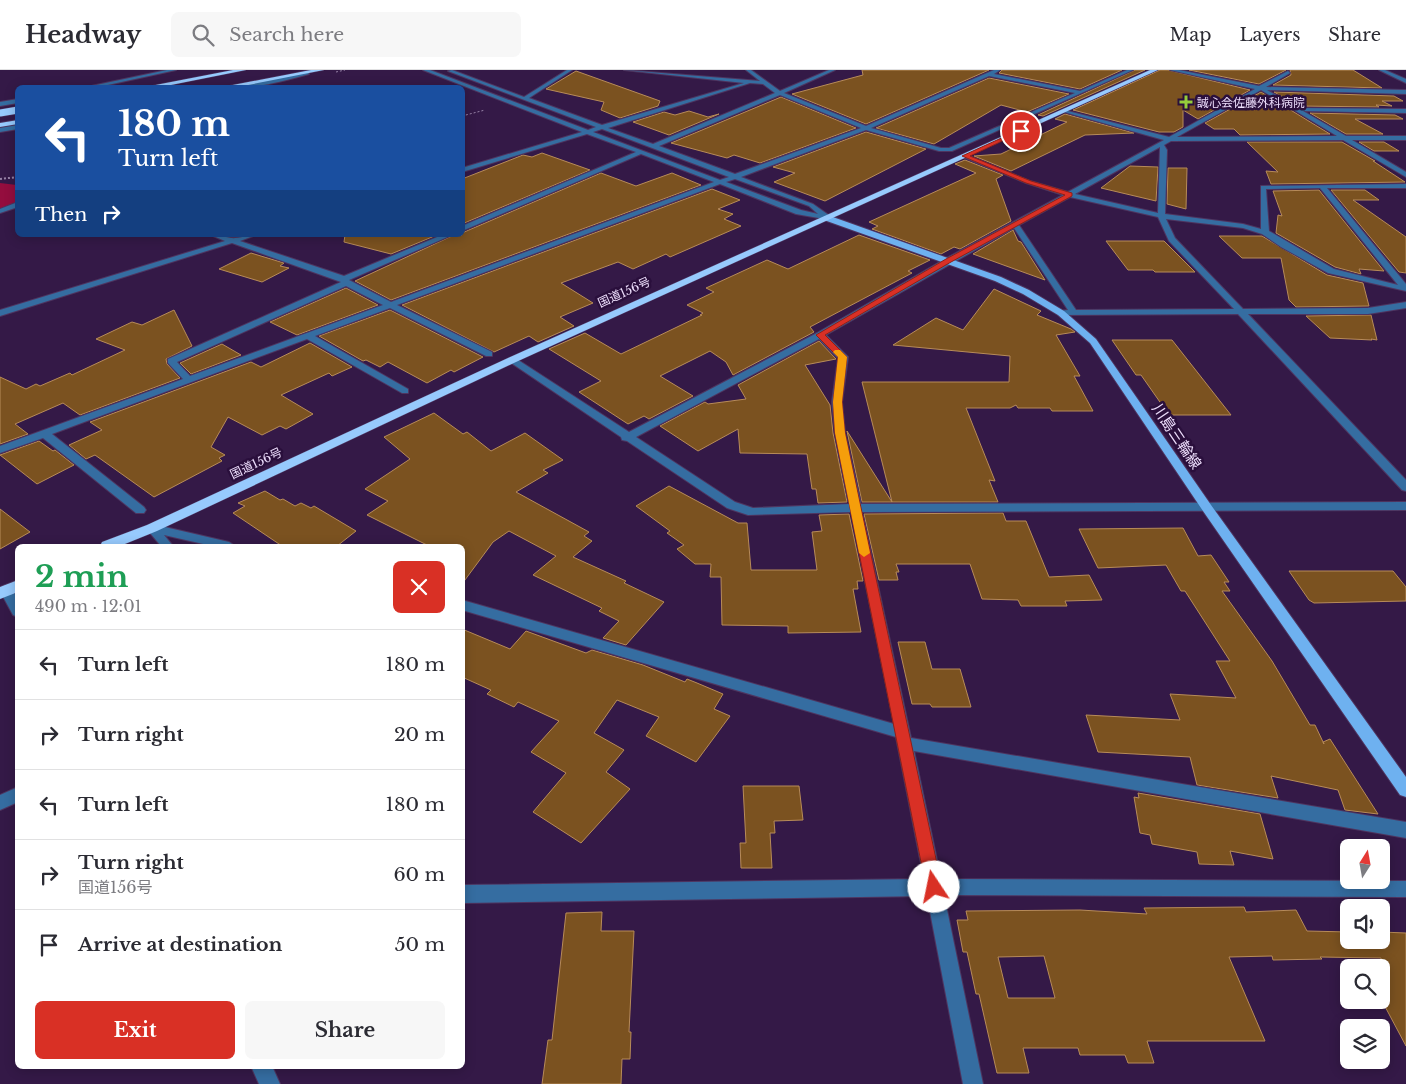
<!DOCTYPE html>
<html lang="en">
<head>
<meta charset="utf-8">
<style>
  body { margin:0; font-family:"Libre Baskerville","Noto Sans JP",serif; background:#f7f7f7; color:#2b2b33; height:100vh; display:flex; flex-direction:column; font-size:19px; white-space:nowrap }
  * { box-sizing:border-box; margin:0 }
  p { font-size:16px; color:#7c7c81 }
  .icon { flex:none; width:28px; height:28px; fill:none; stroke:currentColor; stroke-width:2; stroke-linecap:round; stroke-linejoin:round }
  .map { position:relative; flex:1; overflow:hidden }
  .panel { position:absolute; left:15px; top:474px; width:450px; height:525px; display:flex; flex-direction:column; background:#fff; border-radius:8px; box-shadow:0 2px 12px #0003 }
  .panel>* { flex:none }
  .hud { position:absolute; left:15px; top:15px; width:450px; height:152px; border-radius:8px; box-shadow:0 2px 12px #0003; background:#1a4fa0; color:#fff; overflow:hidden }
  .needle { width:32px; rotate:11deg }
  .controls { position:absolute; left:1340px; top:769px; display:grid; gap:10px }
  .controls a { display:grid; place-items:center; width:50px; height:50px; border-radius:8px; background:#fff; box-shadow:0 2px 12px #0003; font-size:25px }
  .pin { position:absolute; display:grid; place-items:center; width:42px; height:42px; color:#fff; margin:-21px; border:2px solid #fff; border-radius:50%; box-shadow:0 1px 5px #0007 }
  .me { position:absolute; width:55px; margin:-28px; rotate:349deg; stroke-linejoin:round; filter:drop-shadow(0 0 4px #0008) }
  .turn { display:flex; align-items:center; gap:18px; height:105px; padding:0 20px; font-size:22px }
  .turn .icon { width:65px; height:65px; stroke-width:2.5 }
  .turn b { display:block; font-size:35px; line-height:42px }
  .then { display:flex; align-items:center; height:48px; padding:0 20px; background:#0003; gap:10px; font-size:19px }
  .round { display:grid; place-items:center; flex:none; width:52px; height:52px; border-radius:8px; background:#f7f7f7 }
  .headline { display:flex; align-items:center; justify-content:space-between; height:85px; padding:0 20px }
  h1 { font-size:30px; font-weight:700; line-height:38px; color:#1e9e55 }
  .cta { display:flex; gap:10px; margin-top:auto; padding:10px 20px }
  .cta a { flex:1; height:58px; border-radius:8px; background:#d93025; color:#fff; font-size:20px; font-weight:700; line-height:58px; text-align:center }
  .cta a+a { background:#f7f7f7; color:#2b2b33 }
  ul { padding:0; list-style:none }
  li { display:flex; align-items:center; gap:15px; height:70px; padding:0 20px; border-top:1px solid #e1e1e2 }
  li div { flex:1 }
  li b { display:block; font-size:19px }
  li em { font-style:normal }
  header { display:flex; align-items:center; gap:30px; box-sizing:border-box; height:70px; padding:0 25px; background:#fff; border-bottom:1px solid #e1e1e2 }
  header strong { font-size:24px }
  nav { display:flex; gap:28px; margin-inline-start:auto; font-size:18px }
  .search { width:350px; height:45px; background:#f7f7f7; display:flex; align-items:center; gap:12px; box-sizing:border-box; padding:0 18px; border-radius:8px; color:#7c7c81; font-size:19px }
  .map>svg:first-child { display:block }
  .forest { fill:#940d3e }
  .building { fill:#7b5220; stroke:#b78b59; fill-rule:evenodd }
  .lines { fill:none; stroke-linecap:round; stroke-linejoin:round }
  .minor-casing { stroke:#4e3560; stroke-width:2 }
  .major-casing { stroke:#4e3560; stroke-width:2 }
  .highway-casing { stroke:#4e3560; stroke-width:1 }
  .path-far1 { stroke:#9883a8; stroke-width:1; stroke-dasharray:2 2; stroke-linecap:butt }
  .path { stroke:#9883a8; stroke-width:2; stroke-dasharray:2 2; stroke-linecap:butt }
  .minor { fill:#356da1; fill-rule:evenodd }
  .major { fill:#6eb1f0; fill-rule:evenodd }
  .highway { fill:#97cafd; fill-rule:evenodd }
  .highway-bridge-casing { stroke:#4e3560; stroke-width:8; stroke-linecap:butt }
  .highway-bridge { stroke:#97cafd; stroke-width:7 }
  .route { fill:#d93025; stroke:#8d1f18 }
  .slow { fill:#f59e0b }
  .poi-dot { fill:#95cc3b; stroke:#2a0f3c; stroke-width:2 }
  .labels { text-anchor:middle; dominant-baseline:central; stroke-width:5; stroke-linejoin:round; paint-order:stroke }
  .far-poi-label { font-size:12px; fill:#eddefc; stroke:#2a0f3c; text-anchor:start }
  .far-street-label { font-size:12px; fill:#eddefc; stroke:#2a0f3c }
  .street-label { font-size:15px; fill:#eddefc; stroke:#2a0f3c }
</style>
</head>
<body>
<header>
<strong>Headway</strong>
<div class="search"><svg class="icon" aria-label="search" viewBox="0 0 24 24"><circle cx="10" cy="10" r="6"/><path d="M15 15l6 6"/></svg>Search here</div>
<nav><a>Map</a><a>Layers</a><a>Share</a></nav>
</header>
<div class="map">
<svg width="1406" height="1014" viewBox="0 0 1406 1014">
  <rect width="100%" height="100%" fill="#341947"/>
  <path class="forest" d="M 0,113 L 17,115 L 17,136 L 0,142 Z"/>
  <path class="building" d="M 862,0 L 989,0 L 866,54 L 792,24 L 863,5 Z
    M 1002,0 L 1122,0 L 1080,19 L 999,3 Z
    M 1135,0 L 1145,0 L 1043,46 L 1038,45 Z
    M 1160,0 L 1168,0 L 1250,20 L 1198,49 L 1183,40 L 1183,57 L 1174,62 L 1159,62 L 1073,40 Z
    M 1189,0 L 1286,0 L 1259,14 Z
    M 1290,0 L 1353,0 L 1382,18 L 1273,15 L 1291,5 Z
    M 576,1 L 660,31 L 658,36 L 620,48 L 601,40 L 604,32 L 546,19 Z
    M 989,8 L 1069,24 L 1027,42 L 1001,35 L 934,74 L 876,58 Z
    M 1261,22 L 1330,64 L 1240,65 L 1234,59 L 1214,59 L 1205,53 Z
    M 1274,22 L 1394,26 L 1403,31 L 1382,31 L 1392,36 L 1376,35 L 1379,37 L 1299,36 Z
    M 781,27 L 856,58 L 760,93 L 734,85 L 727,88 L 671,73 Z
    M 689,41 L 708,47 L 719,44 L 669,65 L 633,52 L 664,42 L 675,45 Z
    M 1310,43 L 1395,45 L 1403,49 L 1355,49 L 1383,64 L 1346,64 Z
    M 1065,44 L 1134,63 L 1085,65 L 1011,101 L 974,86 L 1001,84 L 1067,52 L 1055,49 Z
    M 866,62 L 926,79 L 825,131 L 774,112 L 795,103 L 773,97 Z
    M 1247,72 L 1342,72 L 1375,91 L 1373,91 L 1405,112 L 1271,114 L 1266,101 L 1278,102 Z
    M 1359,72 L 1384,72 L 1399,81 L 1374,81 Z
    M 542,83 L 590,100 L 462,154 L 462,109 L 523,85 L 532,87 Z
    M 965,90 L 1003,105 L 996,109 L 1011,151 L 960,179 L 954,177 L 941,184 L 872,159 L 878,156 L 869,152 L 976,103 L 955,94 Z
    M 1130,96 L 1158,97 L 1156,131 L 1101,118 Z
    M 1168,98 L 1187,98 L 1186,139 L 1167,134 Z
    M 601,103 L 636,116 L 672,103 L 701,115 L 391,230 L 355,211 L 454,165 L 462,165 L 462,163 Z
    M 712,119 L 740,130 L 718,139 L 733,144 L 724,149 L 741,156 L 670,187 L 666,184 L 633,199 L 618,192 L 561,213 L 593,233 L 560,247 L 574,256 L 538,272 L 529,266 L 494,282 L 402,235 Z
    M 1319,120 L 1384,201 L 1359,199 L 1361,204 L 1335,197 L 1276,163 L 1278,145 L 1282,146 L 1273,121 Z
    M 1331,120 L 1365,120 L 1379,130 L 1353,130 L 1406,167 L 1406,203 L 1399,202 Z
    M 1013,160 L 1018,171 L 1021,172 L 1045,210 L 973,184 Z
    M 345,165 L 437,165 L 391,184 L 344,172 Z
    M 859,165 L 930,190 L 908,201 L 912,203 L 810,257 L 814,262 L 733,305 L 726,292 L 710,281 L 660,306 L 693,326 L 649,349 L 644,346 L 628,354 L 579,322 L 601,311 L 549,279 L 585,263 L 621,284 L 702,245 L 700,245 L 703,243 L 687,235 L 714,222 L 706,218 L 767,190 L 788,199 Z
    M 1219,166 L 1262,166 L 1327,205 L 1363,213 L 1369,236 L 1296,237 L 1289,230 L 1281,188 L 1242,188 Z
    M 1106,171 L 1164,171 L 1195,202 L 1155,202 L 1153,200 L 1128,200 Z
    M 251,183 L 284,193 L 280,196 L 289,198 L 262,212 L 219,199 Z
    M 346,218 L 378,235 L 297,265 L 270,252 Z
    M 994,219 L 1041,241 L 1037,245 L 1071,259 L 1075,262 L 1056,265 L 1080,306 L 1074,306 L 1093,341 L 1052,341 L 1050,338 L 1018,338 L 1016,335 L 1010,338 L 966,338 L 995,411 L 989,410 L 998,432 L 892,432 L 862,312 L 1009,312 L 1010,286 L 893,275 L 936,248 L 963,260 Z
    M 174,240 L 192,276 L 166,289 L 167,294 L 180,308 L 80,345 L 63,333 L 15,354 L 28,364 L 0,374 L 0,307 L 26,319 L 36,314 L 40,316 L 70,303 L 72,305 L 125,280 L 96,269 L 132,252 L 142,255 Z
    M 390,240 L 483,287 L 454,302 L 451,300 L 427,313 L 388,292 L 380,297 L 366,290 L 363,291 L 319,266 Z
    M 1371,245 L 1377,270 L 1371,269 L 1372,270 L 1330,268 L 1306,246 Z
    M 1112,270 L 1172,270 L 1231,345 L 1169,345 L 1141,305 L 1136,305 Z
    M 819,271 L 836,289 L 805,295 L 830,335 L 833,363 L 847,432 L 818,433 L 816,419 L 812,419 L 807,384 L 740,383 L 738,359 L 698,381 L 660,356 L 705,332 L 708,334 L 746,329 L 738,315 Z
    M 310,273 L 352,297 L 332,306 L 329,303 L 281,325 L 313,344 L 286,359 L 280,356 L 262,365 L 228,347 L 211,377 L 225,385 L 219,388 L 222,391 L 154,427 L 95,385 L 86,389 L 69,375 L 102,360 L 90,352 L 251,292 L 261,297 Z
    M 222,274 L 241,285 L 191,304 L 180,293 Z
    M 434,343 L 463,364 L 467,362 L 491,381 L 525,363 L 563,390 L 543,400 L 548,403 L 516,422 L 589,462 L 584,466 L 592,471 L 573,487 L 626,511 L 624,513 L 664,532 L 626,575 L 603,568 L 619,551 L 599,541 L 602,538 L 533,505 L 556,486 L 509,461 L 493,472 L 462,514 L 462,476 L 429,476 L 367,445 L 388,431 L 365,419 L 410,389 L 384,367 Z
    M 847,361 L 892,432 L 862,432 Z
    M 39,371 L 53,381 L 55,380 L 74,395 L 37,414 L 0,385 Z
    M 669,416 L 738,453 L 747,453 L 751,500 L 817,500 L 812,462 L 822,461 L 819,445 L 849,444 L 863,511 L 857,511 L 858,519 L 853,519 L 861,562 L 788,563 L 788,556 L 722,555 L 721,507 L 710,507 L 711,494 L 695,494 L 677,479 L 684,475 L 667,463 L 670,461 L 636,436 Z
    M 265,421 L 280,430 L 283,429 L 295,436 L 301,433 L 311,438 L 314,436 L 356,461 L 337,476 L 282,476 L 233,443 L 245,436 L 238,433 Z
    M 0,439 L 30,462 L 0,479 Z
    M 1003,443 L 1006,451 L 1026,451 L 1049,507 L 1089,505 L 1102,530 L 1065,531 L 1067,536 L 1021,536 L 1018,530 L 982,529 L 970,494 L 896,494 L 899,502 L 896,502 L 898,510 L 879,510 L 864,444 Z
    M 1183,458 L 1198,486 L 1211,485 L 1229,512 L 1224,512 L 1230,521 L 1222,521 L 1272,591 L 1310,655 L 1315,655 L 1324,674 L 1323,672 L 1330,669 L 1378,744 L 1345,740 L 1338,720 L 1271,706 L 1278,728 L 1197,715 L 1190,687 L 1098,682 L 1086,645 L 1180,650 L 1170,624 L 1236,628 L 1216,591 L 1230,591 L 1185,521 L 1181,521 L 1166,495 L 1098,498 L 1079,459 Z
    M 1289,501 L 1393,501 L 1406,517 L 1406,531 L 1314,533 L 1309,530 Z
    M 462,559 L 510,579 L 526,561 L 586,583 L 592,580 L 643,595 L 685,612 L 687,609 L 697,613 L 723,624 L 714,639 L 730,646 L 696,692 L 646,666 L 659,647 L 617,630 L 594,663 L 624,680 L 606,702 L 630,719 L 581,773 L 533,742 L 566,703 L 531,682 L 559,651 L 518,632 L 514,637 L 487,624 L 491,620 L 462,607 Z
    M 898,572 L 925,572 L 932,599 L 960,599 L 971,637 L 932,637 L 930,634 L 912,634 Z
    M 743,716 L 799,716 L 803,750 L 774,751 L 775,763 L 770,763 L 772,798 L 741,798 L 740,773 L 746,773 Z
    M 1138,723 L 1260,744 L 1273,789 L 1230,781 L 1234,795 L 1199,794 L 1197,782 L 1152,774 L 1150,765 L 1140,763 L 1134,727 L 1139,728 Z
    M 1244,837 L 1246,842 L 1296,840 L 1307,861 L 1349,862 L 1349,870 L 1381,870 L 1381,862 L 1406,863 L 1406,976 L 1381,929 L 1381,888 L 1320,887 L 1322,889 L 1273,890 L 1272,886 L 1229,887 L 1265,971 L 1147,971 L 1154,993 L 1128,993 L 1125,985 L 1080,985 L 1078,978 L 1023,978 L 1029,1003 L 997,1003 L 979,924 L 976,924 L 967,882 L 963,882 L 957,850 L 968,850 L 966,841 L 1080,840 L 1147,844 L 1144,838 ZM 1044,886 L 1055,928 L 1008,928 L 998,887 Z
    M 602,842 L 601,861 L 634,861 L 629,962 L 631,962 L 630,989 L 622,989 L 621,1014 L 542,1014 L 548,970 L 552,970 L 566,843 Z"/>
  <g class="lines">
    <defs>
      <path id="minor" d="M 167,0 L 176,0 L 94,18 L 82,18 Z
        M 423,0 L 430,0 L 588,60 L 596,57 L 448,1 L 452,0 L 524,27 L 567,0 L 572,0 L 529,28 L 602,55 L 744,13 L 624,0 L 760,11 L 746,0 L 751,0 L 780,21 L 829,0 L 835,0 L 784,23 L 866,56 L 994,0 L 1000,0 L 994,4 L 1080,21 L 1127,0 L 1133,0 L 952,81 L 939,81 L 866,60 L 741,107 L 813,134 L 830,146 L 830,150 L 796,144 L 720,114 L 397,235 L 492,282 L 492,286 L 486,286 L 390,238 L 315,266 L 408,319 L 408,323 L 402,323 L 307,269 L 52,364 L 144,437 L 146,440 L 144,443 L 136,443 L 43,368 L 0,383 L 0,376 L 183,309 L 168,293 L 168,289 L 341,212 L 232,173 L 0,246 L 0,240 L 225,171 L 211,165 C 219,165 224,167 231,168 C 237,169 248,165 256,165 L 240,171 L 344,206 L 442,165 L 452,165 L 349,210 L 391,232 L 714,112 L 641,84 L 462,161 L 462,156 L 636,82 L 587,64 L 462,102 L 462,98 L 582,62 ZM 989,6 L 1075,23 L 949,78 L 941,78 L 871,58 ZM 750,13 L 763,14 L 775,23 L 653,74 L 608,58 ZM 780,25 L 861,58 L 735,104 L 659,76 ZM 602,59 L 729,107 L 720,110 L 593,62 ZM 735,109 L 809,136 L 818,144 L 801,140 L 726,112 ZM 346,216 L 383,235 L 190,306 L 177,292 Z
        M 1170,0 L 1179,0 L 1259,16 L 1288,1 L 1290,3 L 1266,17 L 1406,20 L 1406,24 L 1267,20 L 1298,38 L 1406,39 L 1406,43 L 1303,41 L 1346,66 L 1406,66 L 1406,70 L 1352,70 L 1406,102 L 1406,107 L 1343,70 L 1171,71 L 1164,75 L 1167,80 L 1165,144 L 1243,154 L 1261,159 L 1261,116 L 1406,114 L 1406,118 L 1327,118 L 1406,214 L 1406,221 L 1328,203 L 1281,177 L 1262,164 L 1243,158 L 1166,149 L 1175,168 L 1243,239 L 1368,238 L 1406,232 L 1406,238 L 1368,244 L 1248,244 L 1406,410 L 1406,421 L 1402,420 L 1238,244 L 1058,245 L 1058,241 L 1068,240 L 1014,158 L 826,265 L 848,287 L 842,332 L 845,363 L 861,434 L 1406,432 L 1406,440 L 862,442 L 911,668 L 1406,752 L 1406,768 L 914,681 L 941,809 L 1406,811 L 1406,827 L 944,825 L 983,1014 L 963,1014 L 927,826 L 462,833 L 462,815 L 924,809 L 896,667 L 462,540 L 462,530 L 894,654 L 851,442 L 748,445 L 727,438 L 627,371 L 622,370 L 621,367 L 507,290 L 512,287 L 515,288 L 629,362 L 817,263 L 945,189 L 1063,125 L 1026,113 L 963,87 L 963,85 L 967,85 L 1030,111 L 1068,122 L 1164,70 L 1064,42 L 1064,40 L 1169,67 L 1255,19 ZM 1261,20 L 1337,66 L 1177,67 ZM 1160,77 L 1158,143 L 1075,124 ZM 1320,118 L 1398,215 L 1334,199 L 1269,161 L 1266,119 ZM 1070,127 L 1158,147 L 1169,171 L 1234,239 L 1076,240 L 1019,155 ZM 819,269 L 838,288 L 832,332 L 835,363 L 849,434 L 753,438 L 735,432 L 636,367 Z
        M 1379,0 L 1385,0 L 1406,9 L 1406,13 Z
        M 307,1 L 309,4 C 284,11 258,18 232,18 Z
        M 18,29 L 18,33 L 0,36 L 0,32 Z
        M 18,55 L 18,59 L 0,62 L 0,58 Z
        M 18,132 L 18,137 L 0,143 L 0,139 Z
        M 152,454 L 229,472 L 235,476 L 212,476 L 164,465 L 173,476 L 161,476 L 146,458 Z
        M 6,515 L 10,517 L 18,529 L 18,547 L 13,545 L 0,521 L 2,517 Z
        M 18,717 L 18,732 L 0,740 L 0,725 Z
        M 251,996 L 272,996 L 280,1014 L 259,1014 Z"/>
      <path id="major" d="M 824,146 L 830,146 L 1001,207 L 1029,220 L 1064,241 L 1096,269 L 1211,435 L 1406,707 L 1406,727 L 1400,725 L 1203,441 L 1090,273 L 1058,245 L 1023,224 L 995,211 L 824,150 Z"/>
      <path id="highway" d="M 233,0 L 246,0 L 156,18 L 140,18 Z
        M 311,0 L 324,0 L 233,18 L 217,18 Z
        M 1150,0 L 1158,0 L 516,292 L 157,461 L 120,476 L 100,476 L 102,472 L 147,455 L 508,288 Z
        M 18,50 L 18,54 L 0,57 L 0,53 Z
        M 18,510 L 18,522 L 0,529 L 0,517 Z"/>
    </defs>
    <use href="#minor" class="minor-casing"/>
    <use href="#major" class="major-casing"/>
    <use href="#highway" class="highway-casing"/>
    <path class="path-far1" d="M 336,2 L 345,0
      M 462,46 L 485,40"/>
    <path class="path" d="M 0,109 L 18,107"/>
    <use href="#minor" class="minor"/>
    <use href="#major" class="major"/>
    <use href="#highway" class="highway"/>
    <defs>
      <path id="highway-bridge" d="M 0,43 L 18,40"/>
    </defs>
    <use href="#highway-bridge" class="highway-bridge-casing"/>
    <use href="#highway-bridge" class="highway-bridge"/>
  </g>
  <path class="route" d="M 1019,60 L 1024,61 L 970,86 L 1031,111 L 1072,123 L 1072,126 L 951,192 L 825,265 L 847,287 L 842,332 L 845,363 L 942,817 L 940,823 L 934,825 L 929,823 L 926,817 L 835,363 L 833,332 L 838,287 L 816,265 L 946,189 L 1065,125 L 1026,113 L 962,86 Z"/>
  <path class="slow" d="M 835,280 L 840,280 L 847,287 L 842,332 L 845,363 L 870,483 L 864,487 L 859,483 L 835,363 L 833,332 L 838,287 L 833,282 Z"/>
  <path class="poi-dot" d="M1183.5 24.5h5v5h5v5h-5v5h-5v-5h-5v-5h5z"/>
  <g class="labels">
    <g class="far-poi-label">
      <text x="1197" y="32">誠心会佐藤外科病院</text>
    </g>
    <g class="far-street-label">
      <text transform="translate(624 222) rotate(-24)">国道156号</text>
      <text transform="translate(256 393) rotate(-25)">国道156号</text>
    </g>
    <g class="street-label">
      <text transform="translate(1177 366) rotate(56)">川島三輪線</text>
    </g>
  </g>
</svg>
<div class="controls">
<a><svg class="needle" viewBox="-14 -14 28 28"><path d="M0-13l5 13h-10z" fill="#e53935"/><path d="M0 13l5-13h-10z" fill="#7c7c81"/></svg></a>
<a><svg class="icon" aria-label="sound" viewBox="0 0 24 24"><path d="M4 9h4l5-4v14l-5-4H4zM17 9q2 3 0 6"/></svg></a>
<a><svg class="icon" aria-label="search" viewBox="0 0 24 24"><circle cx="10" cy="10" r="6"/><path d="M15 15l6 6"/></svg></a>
<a><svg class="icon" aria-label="layers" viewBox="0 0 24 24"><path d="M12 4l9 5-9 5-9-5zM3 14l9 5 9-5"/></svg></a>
</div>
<div class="pin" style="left:1021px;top:61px;background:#d93025"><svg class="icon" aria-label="arrive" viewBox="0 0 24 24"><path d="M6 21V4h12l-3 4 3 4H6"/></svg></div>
<svg class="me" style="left:934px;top:817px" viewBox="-20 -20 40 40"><circle r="19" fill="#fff"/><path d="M0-13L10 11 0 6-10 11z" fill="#d93025"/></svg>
<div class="hud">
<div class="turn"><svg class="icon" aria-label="left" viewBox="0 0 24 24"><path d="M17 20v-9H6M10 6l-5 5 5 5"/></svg><div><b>180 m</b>Turn left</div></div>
<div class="then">Then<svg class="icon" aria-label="right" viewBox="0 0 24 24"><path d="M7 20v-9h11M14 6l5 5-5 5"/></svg></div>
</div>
<section class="panel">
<div class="headline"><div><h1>2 min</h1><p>490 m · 12:01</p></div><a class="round" style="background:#d93025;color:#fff"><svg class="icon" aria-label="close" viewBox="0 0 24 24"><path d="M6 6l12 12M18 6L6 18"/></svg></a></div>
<ul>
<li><svg class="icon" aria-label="left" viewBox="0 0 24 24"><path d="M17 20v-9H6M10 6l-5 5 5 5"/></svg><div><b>Turn left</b></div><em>180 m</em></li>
<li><svg class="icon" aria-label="right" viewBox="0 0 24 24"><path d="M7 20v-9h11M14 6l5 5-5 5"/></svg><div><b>Turn right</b></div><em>20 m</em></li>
<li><svg class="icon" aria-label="left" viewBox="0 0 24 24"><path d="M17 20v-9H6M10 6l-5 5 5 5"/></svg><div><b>Turn left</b></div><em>180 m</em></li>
<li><svg class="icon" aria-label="right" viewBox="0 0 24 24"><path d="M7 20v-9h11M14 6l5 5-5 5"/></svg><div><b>Turn right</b><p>国道156号</p></div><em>60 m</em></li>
<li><svg class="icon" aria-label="arrive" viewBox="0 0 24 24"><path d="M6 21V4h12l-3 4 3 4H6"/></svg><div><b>Arrive at destination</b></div><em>50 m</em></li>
</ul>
<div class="cta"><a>Exit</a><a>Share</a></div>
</section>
</div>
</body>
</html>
